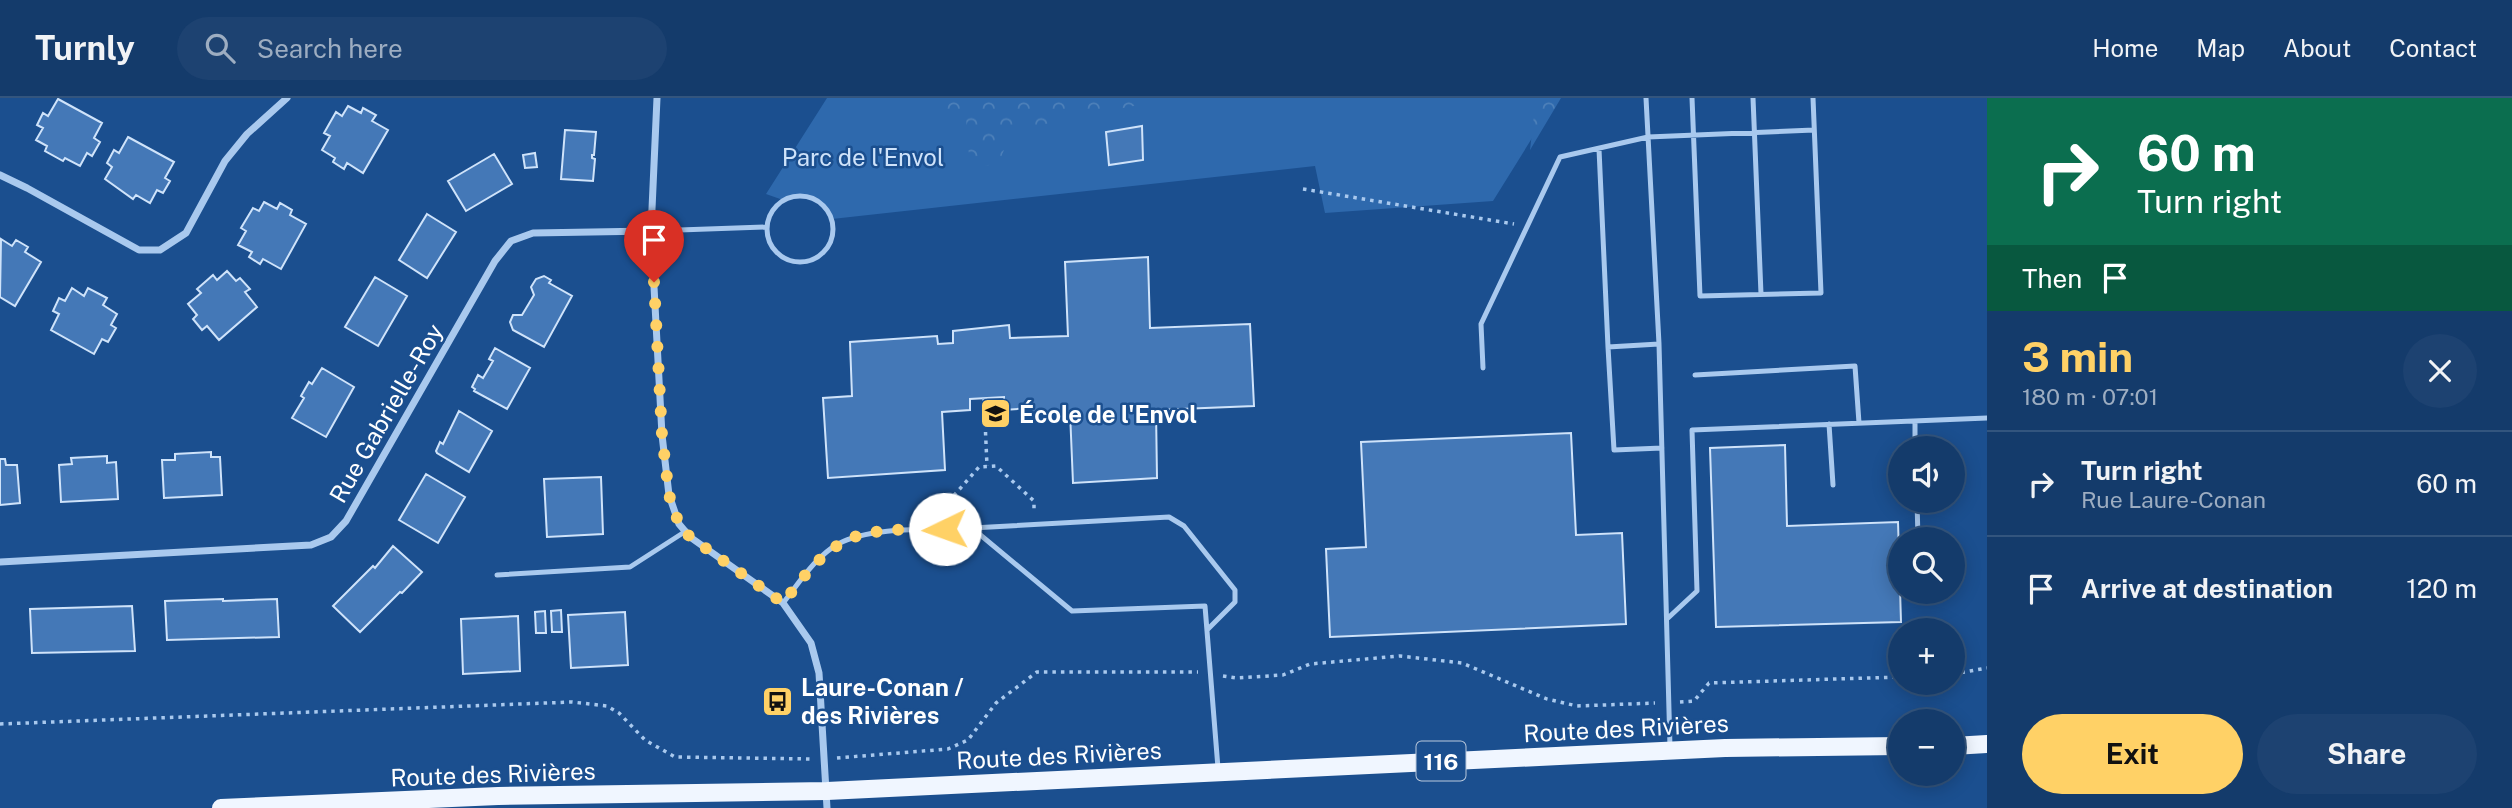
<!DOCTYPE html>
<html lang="en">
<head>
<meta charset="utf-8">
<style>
  body { margin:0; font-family:"Public Sans",sans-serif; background:#1d4271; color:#f1f3f6; height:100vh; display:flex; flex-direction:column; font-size:26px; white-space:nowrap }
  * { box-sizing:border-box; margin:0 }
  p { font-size:23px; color:#9dadc1 }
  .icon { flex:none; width:38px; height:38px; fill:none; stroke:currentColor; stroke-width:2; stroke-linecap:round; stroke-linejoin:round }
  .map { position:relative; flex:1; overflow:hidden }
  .details { display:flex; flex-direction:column; background:#143b6b; width:525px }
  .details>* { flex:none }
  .top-card { background:#0b6e4f; color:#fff; overflow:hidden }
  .buttons { position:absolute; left:1888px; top:338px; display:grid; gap:14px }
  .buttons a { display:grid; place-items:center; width:77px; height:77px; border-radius:50%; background:#143b6b; box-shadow:0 4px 18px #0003,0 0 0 2px #33557e; font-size:35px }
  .pin { position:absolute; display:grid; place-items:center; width:60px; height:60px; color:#fff; margin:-72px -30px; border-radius:50% 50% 50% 0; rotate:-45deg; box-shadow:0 0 7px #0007 }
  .pin .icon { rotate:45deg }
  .me { position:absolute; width:77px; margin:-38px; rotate:267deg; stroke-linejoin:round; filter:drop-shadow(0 0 5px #0008) }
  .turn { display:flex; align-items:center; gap:24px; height:147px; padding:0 35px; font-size:32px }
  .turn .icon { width:91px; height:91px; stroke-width:2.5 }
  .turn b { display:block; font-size:49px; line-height:60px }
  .then { display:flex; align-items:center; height:66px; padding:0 35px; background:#0003; gap:14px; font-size:26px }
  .round { display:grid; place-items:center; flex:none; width:74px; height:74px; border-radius:37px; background:#1d4271 }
  .headline { display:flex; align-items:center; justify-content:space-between; height:119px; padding:0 35px }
  h1 { font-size:42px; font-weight:700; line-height:52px; color:#ffd166 }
  .primary-button { display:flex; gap:14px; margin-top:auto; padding:14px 35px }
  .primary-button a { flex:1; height:80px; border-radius:42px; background:#ffd166; color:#111; font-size:28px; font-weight:700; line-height:80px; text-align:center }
  .primary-button a+a { background:#1d4271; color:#f1f3f6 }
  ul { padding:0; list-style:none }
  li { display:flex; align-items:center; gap:21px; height:105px; padding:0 35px; border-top:2px solid #33557e }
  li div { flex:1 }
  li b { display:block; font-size:26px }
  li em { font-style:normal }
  header { display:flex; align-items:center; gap:42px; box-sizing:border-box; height:98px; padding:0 35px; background:#143b6b; border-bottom:2px solid #33557e }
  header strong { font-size:33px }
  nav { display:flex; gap:38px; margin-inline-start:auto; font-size:24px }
  .search { width:490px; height:63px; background:#1d4271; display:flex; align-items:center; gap:18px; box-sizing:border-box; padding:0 24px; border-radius:38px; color:#9dadc1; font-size:26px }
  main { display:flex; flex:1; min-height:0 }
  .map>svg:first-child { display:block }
  .green { fill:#2e69ad }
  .forest { fill:url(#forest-crowns) }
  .building { fill:#4478b7; stroke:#cfe3fa; stroke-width:2 }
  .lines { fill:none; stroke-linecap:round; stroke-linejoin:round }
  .path { stroke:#a9c9ee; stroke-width:3.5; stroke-dasharray:3.5 5; stroke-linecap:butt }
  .lane { stroke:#a9c9ee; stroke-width:5 }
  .street { stroke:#a9c9ee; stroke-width:7 }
  .primary { stroke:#f0f6ff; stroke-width:18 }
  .route { stroke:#ffd166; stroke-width:12; stroke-dasharray:0 21.6 }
  .labels { text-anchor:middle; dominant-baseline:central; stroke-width:5; stroke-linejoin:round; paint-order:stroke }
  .shield { fill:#1b4f8f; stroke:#bbcadd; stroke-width:2 }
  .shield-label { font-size:23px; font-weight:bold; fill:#fff }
  .park-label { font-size:24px; fill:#cfe3fa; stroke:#1b4f8f }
  .street-label { font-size:24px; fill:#fff; stroke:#1b4f8f }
  .poi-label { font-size:24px; font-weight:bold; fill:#fff; stroke:#1b4f8f; text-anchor:start }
</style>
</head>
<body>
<header>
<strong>Turnly</strong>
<div class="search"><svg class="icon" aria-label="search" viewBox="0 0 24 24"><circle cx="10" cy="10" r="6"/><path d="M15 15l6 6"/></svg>Search here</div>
<nav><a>Home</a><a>Map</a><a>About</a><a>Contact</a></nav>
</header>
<main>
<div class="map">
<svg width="1987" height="710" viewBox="0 0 1987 710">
  <defs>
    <pattern id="forest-crowns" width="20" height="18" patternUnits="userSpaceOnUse" patternTransform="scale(1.75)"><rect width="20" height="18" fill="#2e69ad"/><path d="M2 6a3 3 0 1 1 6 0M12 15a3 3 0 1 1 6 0" fill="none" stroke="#4d80b9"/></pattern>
  </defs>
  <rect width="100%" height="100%" fill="#1b4f8f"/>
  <path class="green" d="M 827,0 L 1557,0 L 1493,103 L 1325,115 L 1315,68 L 832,121 L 825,108 L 816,101 L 800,97 L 783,102 L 766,96 Z"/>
  <path class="forest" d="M 920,0 L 1142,0 L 1139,7 L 1060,22 L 1010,36 L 999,65 L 970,71 L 966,20 Z
    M 1536,0 L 1561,0 L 1530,52 Z"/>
  <path class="building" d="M 58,1 L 102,25 L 94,40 L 100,44 L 92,58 L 87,55 L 80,68 L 65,60 L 63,63 L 45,53 L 47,48 L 36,42 L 43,30 L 37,27 L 43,15 L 48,18 Z
    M 348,8 L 361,15 L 363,10 L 376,17 L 372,23 L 388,32 L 363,75 L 347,65 L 344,71 L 333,64 L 335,60 L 322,52 L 330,38 L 324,35 L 336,14 L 342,18 Z
    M 1142,28 L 1143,62 L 1109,67 L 1106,34 Z
    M 565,32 L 596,34 L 594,57 L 592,57 L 592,60 L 595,61 L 593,83 L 561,81 Z
    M 128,39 L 174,64 L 165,80 L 170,83 L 163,95 L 157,92 L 150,105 L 136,97 L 133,101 L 105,81 L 112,69 L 107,65 L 114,52 L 119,55 Z
    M 535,55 L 537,69 L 525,70 L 523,57 Z
    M 494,56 L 512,86 L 466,113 L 448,83 Z
    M 264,104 L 277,111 L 280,105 L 292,112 L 290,117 L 306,126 L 281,171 L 263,161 L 260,166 L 249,159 L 252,154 L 238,147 L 246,133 L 241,130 L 253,110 L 259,113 Z
    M 427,116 L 456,134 L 427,180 L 399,162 Z
    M 1,141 L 12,148 L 16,142 L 28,149 L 25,154 L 41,164 L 15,208 L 0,199 Z
    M 1148,159 L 1150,230 L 1250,226 L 1254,308 L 1156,312 L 1157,380 L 1073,385 L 1070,314 L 1032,317 L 1031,310 L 1004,312 L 1004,299 L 970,301 L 970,312 L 942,314 L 945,372 L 828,380 L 823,300 L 852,298 L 850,244 L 937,238 L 938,246 L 953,245 L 953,233 L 1009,227 L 1010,240 L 1068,238 L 1065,164 Z
    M 227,173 L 236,183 L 240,180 L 250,191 L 245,194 L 257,209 L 219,242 L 207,228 L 202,232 L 193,221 L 197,217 L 188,206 L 201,195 L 197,191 L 213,177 L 217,182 Z
    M 544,178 L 551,182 L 549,185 L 572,198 L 544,249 L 513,232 L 510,224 L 513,217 L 522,217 L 534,197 L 531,189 L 536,181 Z
    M 375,179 L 407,198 L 378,248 L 345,229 Z
    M 72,190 L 84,198 L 88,190 L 107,200 L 103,207 L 117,216 L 111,227 L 116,230 L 108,244 L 102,241 L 94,256 L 51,232 L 59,216 L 53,213 L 59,200 L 65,203 Z
    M 495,250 L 530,270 L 507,311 L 474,293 L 475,291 L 472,289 L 478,277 L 483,280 L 493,263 L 489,261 Z
    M 322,270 L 354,289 L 326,339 L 292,320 L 304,300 L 301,298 L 309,284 L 312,286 Z
    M 459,313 L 492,333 L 469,374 L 437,355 L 436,353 L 440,344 L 443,346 Z
    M 1571,335 L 1576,437 L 1622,435 L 1626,526 L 1330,539 L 1326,451 L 1366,449 L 1361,344 Z
    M 1785,347 L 1787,428 L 1898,424 L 1901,524 L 1716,529 L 1710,350 Z
    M 211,354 L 211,359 L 220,359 L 222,397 L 164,400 L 162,362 L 175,362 L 175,356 Z
    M 107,358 L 107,365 L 116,364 L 118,401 L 61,404 L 59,367 L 72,366 L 71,360 Z
    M 0,361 L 5,361 L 6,367 L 17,367 L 20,405 L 0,407 Z
    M 426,376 L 465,399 L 438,445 L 399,422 Z
    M 601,379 L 603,436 L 547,439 L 544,381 Z
    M 393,448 L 422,474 L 402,495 L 400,494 L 360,534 L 333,508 L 373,468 L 375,470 Z
    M 223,501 L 223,503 L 277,501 L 279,539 L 167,542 L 165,503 Z
    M 132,508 L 135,553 L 32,555 L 30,511 Z
    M 561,512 L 562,534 L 552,534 L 551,513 Z
    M 545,513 L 546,535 L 536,535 L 535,514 Z
    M 625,514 L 628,567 L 571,570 L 568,517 Z
    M 518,518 L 520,573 L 463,576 L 461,521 Z"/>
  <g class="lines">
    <path class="path" d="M 1303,91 L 1514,126
      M 984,300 L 987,368
      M 944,419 L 943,410 L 979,369 L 996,368 L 1034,403 L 1034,414
      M 1953,576 L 1987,570
      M 1223,578 L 1236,580 L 1283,577 L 1310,566 L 1400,558 L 1462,565 L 1547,601 L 1577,608 L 1655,605
      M 1680,604 L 1694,603 L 1709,585 L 1900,579
      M 0,626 L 572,604 L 607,608 L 619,615 L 645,642 L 675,659 L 812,661
      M 837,660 L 948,651 L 968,642 L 996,605 L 1037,574 L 1198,574"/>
    <path class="lane" d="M 1646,0 L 1659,246 L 1670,649
      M 1692,0 L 1700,198 L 1821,195 L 1813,0
      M 1753,0 L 1761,196
      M 1599,51 L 1608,249
      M767 131a33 33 0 1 1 66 0a33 33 0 1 1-66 0Z
      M 651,133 L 767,129
      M 1659,246 L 1608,249 L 1614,352 L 1662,350
      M 1483,270 L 1481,226 L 1560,59 L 1648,39 L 1814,32
      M 1695,277 L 1855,268 L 1859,325
      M 1915,323 L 1915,350
      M 1829,326 L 1833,387
      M 1917,402 L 1918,441
      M 972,430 L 1169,419 L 1184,428 L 1235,492 L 1235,504 L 1207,532
      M 497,477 L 630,469 L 686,433
      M 1919,494 L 1919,503
      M 783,505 C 799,485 815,459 838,446 C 872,428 933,432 972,430 L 1072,513 L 1205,508 L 1218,670
      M 1668,520 L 1697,493 L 1692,332 L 1987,320"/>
    <path class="street" d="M 657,0 L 651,133 L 662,337 L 669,397 L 679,426 L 690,439 L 783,505 L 811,545 L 819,575 L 827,710
      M 0,77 L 27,90 L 139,152 L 160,152 L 186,135 L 225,63 L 247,36 L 287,0
      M 0,464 L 311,447 L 331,439 L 346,423 L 495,163 L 511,143 L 533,135 L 651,133"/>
    <path class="primary" d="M 1953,648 L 1987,646
      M 221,710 L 498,698 L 827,693 L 1725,650 L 1900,648"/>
  </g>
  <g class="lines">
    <path class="route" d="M 654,184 L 662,337 L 669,397 L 679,426 L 690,439 L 783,505 C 806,476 829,442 869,435 C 893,430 920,432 945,431"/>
  </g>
  <defs>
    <symbol id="school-square" viewBox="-11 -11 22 22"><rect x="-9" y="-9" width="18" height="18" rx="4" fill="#ffd166" stroke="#1b4f8f"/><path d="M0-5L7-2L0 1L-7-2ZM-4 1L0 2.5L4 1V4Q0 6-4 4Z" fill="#111"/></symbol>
    <symbol id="bus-square" viewBox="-11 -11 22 22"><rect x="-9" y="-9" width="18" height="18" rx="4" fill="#ffd166" stroke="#1b4f8f"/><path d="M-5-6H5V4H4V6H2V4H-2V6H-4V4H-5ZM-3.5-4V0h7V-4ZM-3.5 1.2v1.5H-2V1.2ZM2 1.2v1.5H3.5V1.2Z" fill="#111"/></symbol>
  </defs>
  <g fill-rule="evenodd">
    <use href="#school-square" x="978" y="298" width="35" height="35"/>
    <use href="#bus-square" x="760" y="586" width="35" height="35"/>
  </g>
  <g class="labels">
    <rect class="shield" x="1416.5" y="643.5" width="49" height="39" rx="5"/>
    <g class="shield-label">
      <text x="1441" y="663">116</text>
    </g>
    <g class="park-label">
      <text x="863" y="59">Parc de l'Envol</text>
    </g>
    <g class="street-label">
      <text transform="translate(386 315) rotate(-60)">Rue Gabrielle-Roy</text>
      <text transform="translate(1626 630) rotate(-3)">Route des Rivières</text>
      <text transform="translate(1059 657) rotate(-3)">Route des Rivières</text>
      <text transform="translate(493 676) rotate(-2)">Route des Rivières</text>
    </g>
    <g class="poi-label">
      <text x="1019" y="316">École de l'Envol</text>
      <text x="801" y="589">Laure-Conan /<tspan x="801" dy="28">des Rivières</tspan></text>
    </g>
  </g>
</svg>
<div class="buttons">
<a><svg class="icon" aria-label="sound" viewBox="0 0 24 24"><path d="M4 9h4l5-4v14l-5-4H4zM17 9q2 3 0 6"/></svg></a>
<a><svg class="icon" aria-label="search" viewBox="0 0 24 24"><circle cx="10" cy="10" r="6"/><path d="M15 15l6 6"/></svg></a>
<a>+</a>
<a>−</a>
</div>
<div class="pin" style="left:654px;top:184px;background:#d93025"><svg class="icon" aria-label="arrive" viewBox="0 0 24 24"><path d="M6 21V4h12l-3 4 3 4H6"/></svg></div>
<svg class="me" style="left:945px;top:431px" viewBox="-20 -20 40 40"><circle r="19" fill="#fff"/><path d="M0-13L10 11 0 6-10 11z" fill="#ffd166"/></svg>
</div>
<section class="details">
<div class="top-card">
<div class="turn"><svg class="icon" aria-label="right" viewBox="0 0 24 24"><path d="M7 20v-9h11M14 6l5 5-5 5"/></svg><div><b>60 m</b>Turn right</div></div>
<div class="then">Then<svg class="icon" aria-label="arrive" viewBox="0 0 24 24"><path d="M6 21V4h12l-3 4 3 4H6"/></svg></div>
</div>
<div class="headline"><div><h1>3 min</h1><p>180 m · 07:01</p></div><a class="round"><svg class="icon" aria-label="close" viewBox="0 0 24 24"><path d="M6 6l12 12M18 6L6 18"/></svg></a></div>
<ul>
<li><svg class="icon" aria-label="right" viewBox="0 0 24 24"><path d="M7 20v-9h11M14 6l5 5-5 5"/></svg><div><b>Turn right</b><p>Rue Laure-Conan</p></div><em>60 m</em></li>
<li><svg class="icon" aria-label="arrive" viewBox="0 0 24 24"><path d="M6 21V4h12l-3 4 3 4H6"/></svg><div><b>Arrive at destination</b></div><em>120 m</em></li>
</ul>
<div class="primary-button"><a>Exit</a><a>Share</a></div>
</section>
</main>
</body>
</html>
